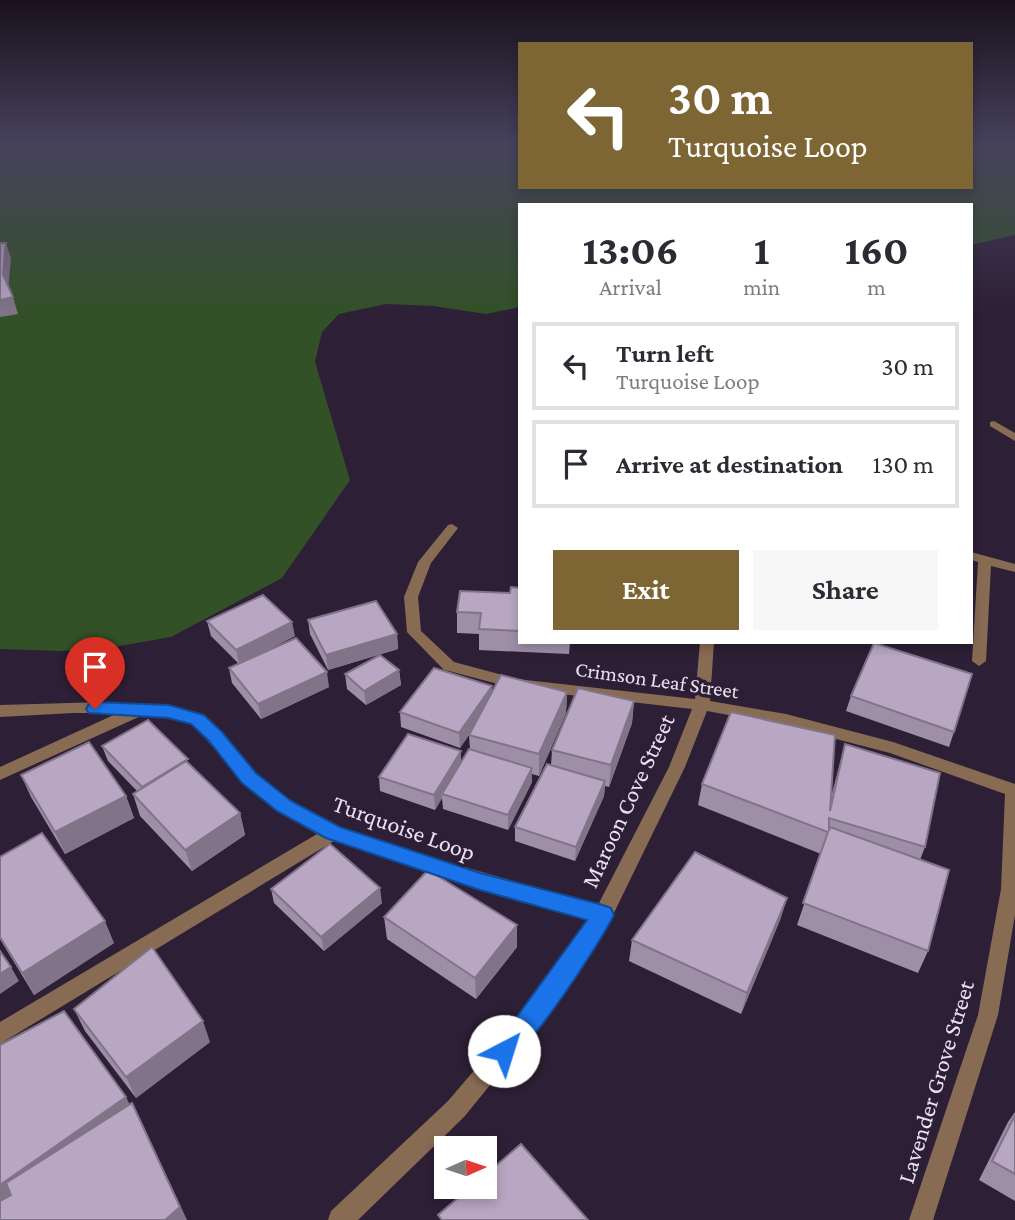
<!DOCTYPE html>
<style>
:root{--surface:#fff;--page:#f7f7f7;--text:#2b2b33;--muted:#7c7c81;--line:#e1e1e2;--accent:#7d6633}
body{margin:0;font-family:"Crimson Pro",serif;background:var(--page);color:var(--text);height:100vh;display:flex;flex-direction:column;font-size:26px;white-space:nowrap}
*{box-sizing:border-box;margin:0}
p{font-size:23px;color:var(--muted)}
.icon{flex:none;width:38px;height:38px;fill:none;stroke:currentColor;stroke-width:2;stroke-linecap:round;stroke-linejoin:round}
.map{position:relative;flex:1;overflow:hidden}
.panel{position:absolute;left:518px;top:203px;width:455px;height:441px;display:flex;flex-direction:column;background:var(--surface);border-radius:0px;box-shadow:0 4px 10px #0003}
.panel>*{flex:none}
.hud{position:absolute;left:518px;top:42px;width:455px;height:147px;border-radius:0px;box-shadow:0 4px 10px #0003;background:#7d6633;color:#fff;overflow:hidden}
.needle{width:46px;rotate:87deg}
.fabs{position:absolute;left:434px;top:1136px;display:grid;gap:14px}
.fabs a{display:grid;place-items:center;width:63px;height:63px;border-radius:0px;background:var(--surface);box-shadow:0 4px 10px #0003;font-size:35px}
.pin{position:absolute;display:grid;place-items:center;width:60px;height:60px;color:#fff;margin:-72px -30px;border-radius:50% 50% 50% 0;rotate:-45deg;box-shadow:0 0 7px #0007}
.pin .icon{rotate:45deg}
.me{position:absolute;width:77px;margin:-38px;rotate:40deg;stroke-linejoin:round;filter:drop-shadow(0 0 5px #0008)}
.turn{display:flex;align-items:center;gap:24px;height:147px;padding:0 35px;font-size:32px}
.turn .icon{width:91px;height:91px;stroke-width:2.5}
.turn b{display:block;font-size:49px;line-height:60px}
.eta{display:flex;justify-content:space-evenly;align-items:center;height:119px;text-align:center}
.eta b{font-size:42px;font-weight:700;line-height:49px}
.cta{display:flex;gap:14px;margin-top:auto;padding:14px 35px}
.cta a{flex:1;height:80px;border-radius:0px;background:var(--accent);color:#fff;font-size:28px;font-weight:700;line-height:80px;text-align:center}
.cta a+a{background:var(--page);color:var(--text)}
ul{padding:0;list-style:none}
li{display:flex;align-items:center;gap:21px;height:88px;margin:0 14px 10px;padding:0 21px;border:4px solid var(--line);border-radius:0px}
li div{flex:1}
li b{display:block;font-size:26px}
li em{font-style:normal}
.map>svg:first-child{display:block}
.green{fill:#325127}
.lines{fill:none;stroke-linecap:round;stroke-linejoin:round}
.minor{fill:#886b53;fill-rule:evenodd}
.wall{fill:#9e8fa7}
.shaded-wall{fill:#817488}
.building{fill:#b8a6c2;stroke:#817488;stroke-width:2}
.route{fill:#1a73e8;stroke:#114b97;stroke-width:2}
.labels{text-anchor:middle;stroke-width:7;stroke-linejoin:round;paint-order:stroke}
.street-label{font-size:21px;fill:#ebe1f0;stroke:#2d1f35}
.near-street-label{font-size:24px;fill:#ebe1f0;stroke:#2d1f35}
</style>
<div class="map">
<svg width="1015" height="1220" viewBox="0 0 1015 1220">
<rect width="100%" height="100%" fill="#2d1f35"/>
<path class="green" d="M0 145H520V187H971V145H1015V235L971 245V205H520V307L486 314 433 306 386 304 339 314 322 332 315 362 350 480 282 578 171 637 108 648 61 651 0 649Z"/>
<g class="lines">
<g class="minor">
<path d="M994 421 1015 433V441L990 426V422Z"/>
<path d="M452 524 458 528 431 563 418 597 421 631 454 662 517 679 695 699 700 642H714L710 701 786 714 893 742 1015 784V915L998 1015 933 1220H909L978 1015 1001 889 1005 794 890 753 786 726 707 711 685 767 610 921 543 1020 464 1117 358 1220H328L331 1211 448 1101 529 1006 589 919 454 879 334 841 0 1044V1022L317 834 282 814 252 791 194 726C178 719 161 716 143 715L0 780V767L118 713H73L0 717V705L104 702 162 705 191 711 213 724 248 767 273 790 328 823 454 864 598 905 669 767 692 709 517 689 449 671 444 670 407 632 404 597 418 562 448 525Z"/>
<path d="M971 552 1015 564V572L991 566 986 661 979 666 972 661 978 562 971 560Z"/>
</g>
</g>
<g class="wall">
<path d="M520 483V502H518V489Z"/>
<path d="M520 588V642H570L569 654 479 650V634L457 633V612L510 593Z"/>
<path d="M308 620 397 634 398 649 328 670 310 634Z"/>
<path d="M207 621 295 636 248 660 329 687 261 719 232 683 229 668 239 664 211 636Z"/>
<path d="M399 670 401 685 366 705 347 689 345 674Z"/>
<path d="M492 686V693L567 692 566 713 539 776 532 774V782L508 830 443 809 442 798 435 810 380 791 379 777 461 751V761L470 749 469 735 471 732 460 748 401 727 400 712Z"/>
<path d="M851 696 954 732 949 747 846 711Z"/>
<path d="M634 701 632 723 609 787 605 786 604 796 575 861 515 841V827L551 765 552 750Z"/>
<path d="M845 744 925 847 920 860 928 951 918 973 797 925 821 854 698 805 702 784 830 801Z"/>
<path d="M102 746 190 765 240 813 245 835 192 871 140 816 133 794 137 791 108 761Z"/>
<path d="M21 775 126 796 134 818 65 854 31 797Z"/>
<path d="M0 857 114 943 34 995 0 939Z"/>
<path d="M271 889 382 903 324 951 274 903Z"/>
<path d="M787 898 780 920 741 1014 629 961 632 940Z"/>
<path d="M384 917 517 925V947L476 999 387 939Z"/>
<path d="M74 1009 210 1042 136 1098 85 1031Z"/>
<path d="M1015 1112V1201L979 1180 1008 1122Z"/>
</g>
<g class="shaded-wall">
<path d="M6 243 11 258 8 290 3 274Z"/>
<path d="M13 297 18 314 0 317V300Z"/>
<path d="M292 622 295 636 239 664 236 650Z"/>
<path d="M397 634 398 649 328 670 326 655Z"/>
<path d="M399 670 401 685 366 705 364 691Z"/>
<path d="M327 672 329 687 261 719 258 704Z"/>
<path d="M492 686V701L460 748 459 733Z"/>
<path d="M567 692 566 713 539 776V754Z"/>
<path d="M634 701 632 723 609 787 611 765Z"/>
<path d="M461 751V766L442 794V798L435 810 434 795Z"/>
<path d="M532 768V782L508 830V815Z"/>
<path d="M605 781 604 796 575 861 576 847Z"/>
<path d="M126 796 134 818 65 854 55 832Z"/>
<path d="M240 813 245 835 192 871 185 850Z"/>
<path d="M380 888 382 903 324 951 321 937Z"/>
<path d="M787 898 780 920 741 1014 747 993Z"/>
<path d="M105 921 114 943 34 995 22 973Z"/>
<path d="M517 925V947L476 999 475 978Z"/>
<path d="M11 967 19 981 0 994V974Z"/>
<path d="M203 1021 210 1042 136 1098 126 1077Z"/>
<path d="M126 1097 136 1117 0 1214V1185Z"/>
<path d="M132 1103 142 1123 187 1220H165Z"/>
</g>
<g class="building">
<path d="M0 243H6L3 274 13 297 0 300Z"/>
<path d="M511 587 520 588V631L479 629 481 613 457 612 460 591 510 593Z"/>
<path d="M263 595 292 622 236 650 207 621Z"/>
<path d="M376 601 397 634 326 655 308 620Z"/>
<path d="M296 638 327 672 258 704 229 668Z"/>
<path d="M874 643 972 674 954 732 851 696Z"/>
<path d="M380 655 399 670 364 691 345 674Z"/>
<path d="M434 668 492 686 459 733 400 712Z"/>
<path d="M501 675 567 692 539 754 469 735Z"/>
<path d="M578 688 634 701 611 765 552 750Z"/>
<path d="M731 712 835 735 830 811 845 744 940 773 925 847 829 818V831L830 827 949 870 928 951 803 903 828 832 702 784Z"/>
<path d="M148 720 188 759 142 787 102 746Z"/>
<path d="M408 734 461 751 434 795 379 777Z"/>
<path d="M89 742 126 796 55 832 21 775Z"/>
<path d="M469 749 532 768 508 815 442 794Z"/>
<path d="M186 761 240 813 185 850 133 794Z"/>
<path d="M547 764 605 781 576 847 515 827Z"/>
<path d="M42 833 105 921 22 973 0 937V857Z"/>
<path d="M330 844 380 888 321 937 271 889Z"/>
<path d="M695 852 787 898 747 993 632 940Z"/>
<path d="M428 870 517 925 475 978 384 917Z"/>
<path d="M152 947 203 1021 126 1077 74 1009Z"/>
<path d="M0 951 11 967 0 974Z"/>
<path d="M64 1011 126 1097 0 1185V1045Z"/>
<path d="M132 1103 180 1207 165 1220H0V1201L11 1195 6 1183Z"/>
<path d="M1015 1115V1174L992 1161Z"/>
<path d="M521 1144 588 1220H442L438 1215 472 1186H485V1175Z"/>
</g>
<linearGradient id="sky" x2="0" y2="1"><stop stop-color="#19111d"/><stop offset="0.46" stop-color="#46425c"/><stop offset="1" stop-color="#46425c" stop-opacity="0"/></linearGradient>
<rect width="1015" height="316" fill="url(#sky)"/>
<path class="route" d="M95 702 169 705 204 715 222 732 256 773 291 801 340 827 480 873 603 905 611 908 614 915C600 943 529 1053 504 1063L495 1060 492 1051 587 920 480 890 326 838 277 811 242 783 209 741 191 724 168 718 89 713 86 709 89 704Z"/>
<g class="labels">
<g class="street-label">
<text transform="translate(657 680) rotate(8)" y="7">Crimson Leaf Street</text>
</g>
<g class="near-street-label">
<text transform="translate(628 801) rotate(-65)" y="8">Maroon Cove Street</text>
<text transform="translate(404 828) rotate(20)" y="8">Turquoise Loop</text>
<text transform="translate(936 1082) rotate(-73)" y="8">Lavender Grove Street</text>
</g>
</g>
</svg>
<div class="fabs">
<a><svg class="needle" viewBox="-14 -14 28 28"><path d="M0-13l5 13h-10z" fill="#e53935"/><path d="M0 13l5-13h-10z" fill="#7c7c81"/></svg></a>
</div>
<div class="pin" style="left:95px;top:709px;background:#d93025"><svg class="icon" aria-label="arrive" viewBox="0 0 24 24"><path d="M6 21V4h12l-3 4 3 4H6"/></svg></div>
<svg class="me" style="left:504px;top:1051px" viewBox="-20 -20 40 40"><circle r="19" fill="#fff"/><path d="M0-13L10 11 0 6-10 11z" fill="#1a73e8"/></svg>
<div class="hud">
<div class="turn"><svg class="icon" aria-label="left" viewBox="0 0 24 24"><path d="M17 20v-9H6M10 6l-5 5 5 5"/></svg><div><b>30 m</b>Turquoise Loop</div></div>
</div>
<section class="panel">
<div class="eta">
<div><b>13:06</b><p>Arrival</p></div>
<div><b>1</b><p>min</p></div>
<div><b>160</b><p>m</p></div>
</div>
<ul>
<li><svg class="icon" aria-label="left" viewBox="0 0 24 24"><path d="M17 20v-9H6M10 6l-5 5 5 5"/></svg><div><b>Turn left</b><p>Turquoise Loop</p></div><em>30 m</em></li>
<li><svg class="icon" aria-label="arrive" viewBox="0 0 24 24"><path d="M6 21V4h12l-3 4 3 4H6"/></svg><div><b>Arrive at destination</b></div><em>130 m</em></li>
</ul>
<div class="cta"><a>Exit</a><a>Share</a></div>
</section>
</div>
